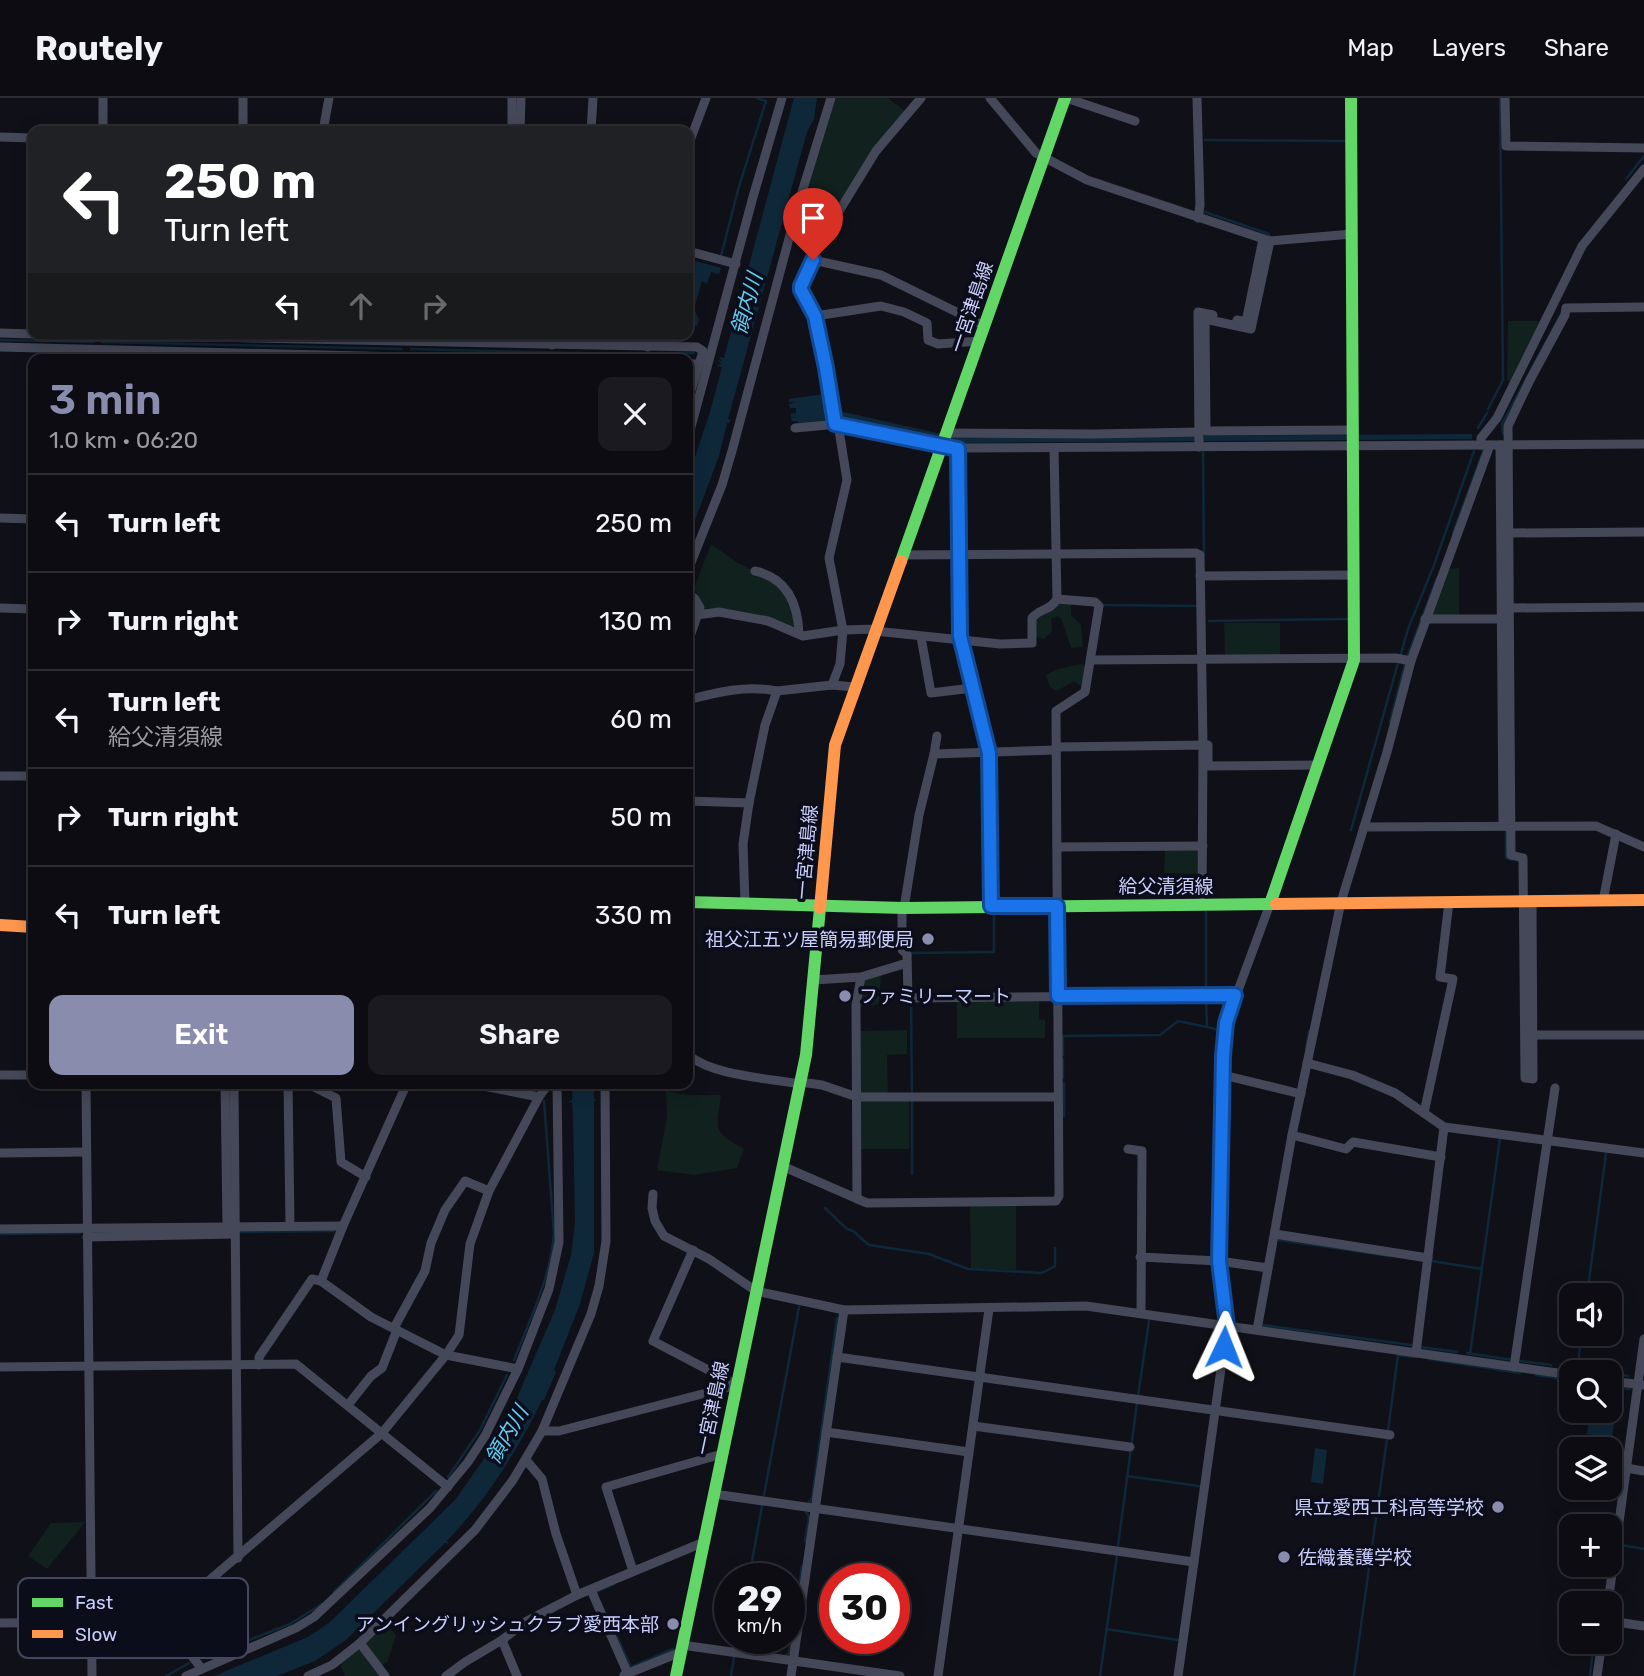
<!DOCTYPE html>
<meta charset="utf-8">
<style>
:root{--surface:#0c0c12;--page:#1a1a20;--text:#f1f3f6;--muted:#9a9b9f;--line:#2c2c32;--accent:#898cac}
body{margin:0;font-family:Rubik,"Noto Sans JP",sans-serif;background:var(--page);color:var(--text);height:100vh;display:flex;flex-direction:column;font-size:26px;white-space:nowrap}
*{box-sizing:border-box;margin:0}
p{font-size:23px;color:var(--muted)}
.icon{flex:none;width:38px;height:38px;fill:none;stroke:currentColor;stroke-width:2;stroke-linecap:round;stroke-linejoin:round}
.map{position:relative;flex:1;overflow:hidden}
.side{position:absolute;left:28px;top:256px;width:665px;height:735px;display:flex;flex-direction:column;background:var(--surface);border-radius:14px;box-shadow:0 4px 18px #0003,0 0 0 2px var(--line)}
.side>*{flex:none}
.top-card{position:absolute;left:28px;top:28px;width:665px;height:214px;border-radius:14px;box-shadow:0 4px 18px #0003,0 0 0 2px var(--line);background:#202124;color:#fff;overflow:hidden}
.tools{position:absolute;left:1559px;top:1185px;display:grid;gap:14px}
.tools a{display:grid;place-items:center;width:63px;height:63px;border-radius:14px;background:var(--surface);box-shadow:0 4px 18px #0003,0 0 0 2px var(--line);font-size:35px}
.speed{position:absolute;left:714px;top:1465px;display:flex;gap:14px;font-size:35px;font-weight:700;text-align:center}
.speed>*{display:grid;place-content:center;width:91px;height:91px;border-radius:50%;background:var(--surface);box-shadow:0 4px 18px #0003,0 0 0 2px var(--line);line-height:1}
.speed small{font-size:18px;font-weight:400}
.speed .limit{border:10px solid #d22;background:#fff;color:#111}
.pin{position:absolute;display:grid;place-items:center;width:60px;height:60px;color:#fff;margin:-72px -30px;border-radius:50% 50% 50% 0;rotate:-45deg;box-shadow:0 0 7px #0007}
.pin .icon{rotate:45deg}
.me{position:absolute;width:77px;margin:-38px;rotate:2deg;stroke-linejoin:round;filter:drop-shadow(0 0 5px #0008)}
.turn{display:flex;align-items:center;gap:24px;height:147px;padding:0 21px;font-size:32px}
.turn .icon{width:91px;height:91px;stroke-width:2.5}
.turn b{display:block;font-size:49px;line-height:60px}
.lanes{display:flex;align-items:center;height:66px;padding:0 21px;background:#0003;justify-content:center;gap:35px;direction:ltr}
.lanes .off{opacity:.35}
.round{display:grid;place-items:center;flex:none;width:74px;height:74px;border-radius:14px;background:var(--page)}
.headline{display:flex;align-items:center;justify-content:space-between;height:119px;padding:0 21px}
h1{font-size:42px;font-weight:600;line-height:52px;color:var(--accent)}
.action{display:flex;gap:14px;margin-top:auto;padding:14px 21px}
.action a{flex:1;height:80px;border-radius:14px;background:var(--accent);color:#fff;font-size:28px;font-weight:600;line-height:80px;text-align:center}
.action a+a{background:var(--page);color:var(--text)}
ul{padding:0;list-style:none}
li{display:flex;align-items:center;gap:21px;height:98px;padding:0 21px;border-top:2px solid var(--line)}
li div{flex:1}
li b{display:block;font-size:26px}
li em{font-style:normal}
header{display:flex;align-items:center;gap:42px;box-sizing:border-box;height:98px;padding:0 35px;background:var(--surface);border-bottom:2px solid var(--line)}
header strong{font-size:33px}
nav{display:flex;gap:38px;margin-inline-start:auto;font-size:24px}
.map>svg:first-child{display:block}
.green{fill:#10211e}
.water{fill:#0e2839}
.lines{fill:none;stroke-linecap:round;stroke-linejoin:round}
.stream{stroke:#0e2839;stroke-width:2.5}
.street{stroke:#454858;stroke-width:9}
.fast{stroke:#63d668;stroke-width:12}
.slow{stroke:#ff974d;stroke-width:12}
.route-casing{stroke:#114b97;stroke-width:18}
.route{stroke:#1a73e8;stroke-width:12}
.poi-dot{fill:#898cac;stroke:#0c0d1b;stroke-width:2.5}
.labels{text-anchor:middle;stroke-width:7;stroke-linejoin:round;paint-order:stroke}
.street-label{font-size:19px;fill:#cacefb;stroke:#0c0d1b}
.poi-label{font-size:19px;fill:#cacefb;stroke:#0c0d1b;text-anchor:end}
.water-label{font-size:21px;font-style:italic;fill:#60cdf3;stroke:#0c0d1b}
.key{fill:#0c0d1b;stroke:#45475e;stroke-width:2}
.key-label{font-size:19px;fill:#cacefb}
</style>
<header>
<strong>Routely</strong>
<nav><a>Map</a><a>Layers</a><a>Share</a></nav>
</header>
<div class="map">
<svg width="1644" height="1578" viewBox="0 0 1644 1578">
<rect width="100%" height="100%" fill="#101018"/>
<g class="green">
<path d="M833 0H888L906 14 829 128 798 116Z"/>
<path d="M1508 223H1540L1510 284 1507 282Z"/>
<path d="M711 446 738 465 765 478 788 498 796 526 790 529C767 519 728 506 704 511L694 490Z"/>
<path d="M1459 470V519H1430L1448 471Z"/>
<path d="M1058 505 1071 506V517L1081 527 1083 549 1071 550 1061 520 1058 518 1051 521 1052 533 1044 541 1035 538 1034 523C1041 517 1053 514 1058 505Z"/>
<path d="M1224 525H1280V558H1225Z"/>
<path d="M1083 566 1085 569 1083 589 1074 583 1057 593 1050 589 1046 577C1058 570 1070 568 1083 566Z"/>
<path d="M1165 750 1200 752V776L1164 775Z"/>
<path d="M881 875 879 906 858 909 864 880Z"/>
<path d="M957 902H1039V921L1045 922V940H957Z"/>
<path d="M907 932V956L887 957 888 997 859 996V933Z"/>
<path d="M666 993 687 997H721C716 1032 712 1033 744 1051L737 1070 694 1077 657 1072 667 1018Z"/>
<path d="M860 1001H909V1051H858Z"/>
<path d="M1016 1107V1172L971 1170 970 1108Z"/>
<path d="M85 1424 47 1471 28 1458 51 1425Z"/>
<path d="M384 1524 396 1537 388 1563 381 1568 363 1545Z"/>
<path d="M360 1551 381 1578H345L341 1570 343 1560Z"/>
</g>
<g class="water">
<path d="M794 0H817L814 21 807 34 728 321 731 322 729 325H727L719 358 688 441V380L710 314 722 269 716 267 722 266 717 262 723 263 718 259 724 260Z"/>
<path d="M688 161 721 170 719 176 711 174 707 186 702 183 694 211 699 222 697 228 688 224Z"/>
<path d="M824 296 827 297 828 310 839 313 955 339 1472 336V341L956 345 841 321 798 325 797 323H792L791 320 797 319H791V316L796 315V310H790L789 306 795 304H789V301Z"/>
<path d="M573 985 594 986V1001H596L594 1004V1155L580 1206 554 1272 556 1274 544 1302H542C516 1356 488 1399 447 1443L449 1446 445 1445 346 1542 315 1563 277 1578H214L308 1539 330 1524 455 1402 496 1344 506 1325 555 1212 571 1157 575 1124 573 1018 572 1004H568L572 1002Z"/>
<path d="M1610 1304 1617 1305 1612 1340 1587 1336 1590 1313 1610 1312Z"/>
<path d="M1315 1350 1327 1352 1323 1386 1311 1384Z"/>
</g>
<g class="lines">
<g class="stream">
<path d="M1205 42 1346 43"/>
<path d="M1626 81 1644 58"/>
<path d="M1202 113 1269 136 1268 139"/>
<path d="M721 158 738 92 766 3 757 0"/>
<path d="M0 242 94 244"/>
<path d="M102 244 402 251"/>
<path d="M411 251 659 257 669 260 687 261"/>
<path d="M663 256 694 255"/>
<path d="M241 261V260"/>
<path d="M1488 311 1503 282 1500 0"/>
<path d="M1478 330 1487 315"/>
<path d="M1503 336 1502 326 1562 214"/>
<path d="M1203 354 1204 457"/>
<path d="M1453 435 1484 351"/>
<path d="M1104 507 1198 508"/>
<path d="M1209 523 1348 521"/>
<path d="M1401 556 1408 531 1434 467 1474 353"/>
<path d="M1407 559 1437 480"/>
<path d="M1390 624 1405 566"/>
<path d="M1506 731V760L1512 762"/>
<path d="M1351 732 1398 565"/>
<path d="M1206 813V893"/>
<path d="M911 858V855L994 854V814"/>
<path d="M911 903 912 996"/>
<path d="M1208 929 1218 932"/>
<path d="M1306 951 1309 933"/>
<path d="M1063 957V938L1160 937 1178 923 1207 929 1206 901"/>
<path d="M1063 961V980"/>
<path d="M230 985V1027"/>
<path d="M1064 985V1018"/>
<path d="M912 1003V1076"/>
<path d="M825 1110 847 1131 853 1133 869 1147 929 1156 968 1171 1042 1175 1055 1168V1150"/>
<path d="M240 1134 334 1133"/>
<path d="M0 1136 80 1135"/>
<path d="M1279 1142 1390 1158"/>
<path d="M1431 1163 1482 1171"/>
<path d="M1587 1197 1606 1056"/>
<path d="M1263 1227 1411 1247"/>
<path d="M1421 1249 1457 1254"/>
<path d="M1467 1255 1512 1262"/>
<path d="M1470 1256 1500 1040"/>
<path d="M1429 1261 1520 1275"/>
<path d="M514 1262C530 1221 550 1181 554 1136L544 1003"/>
<path d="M1521 1263 1551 1267"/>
<path d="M1565 1269 1600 1274"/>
<path d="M1577 1271 1582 1236"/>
<path d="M1610 1275 1628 1278"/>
<path d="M1536 1277 1572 1282"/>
<path d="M1610 1288 1630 1291"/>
<path d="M1138 1298 1149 1223"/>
<path d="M1388 1333 1398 1257 1413 1259"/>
<path d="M1127 1378 1199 1388"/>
<path d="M448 1379 480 1332 507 1277"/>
<path d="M764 1397 799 1209"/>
<path d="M809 1404 812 1400 837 1220"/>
<path d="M805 1443 809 1419 806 1414"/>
<path d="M1621 1447 1644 1451"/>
<path d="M1118 1448 1137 1305"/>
<path d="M749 1480 762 1408"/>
<path d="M334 1494 436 1393"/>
<path d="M597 1496 596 1494 614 1486"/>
<path d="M606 1515 631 1569 673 1551"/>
<path d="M1106 1531 1178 1542"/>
<path d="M736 1550 738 1540"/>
<path d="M786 1557 789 1555 802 1468"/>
<path d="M203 1560 290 1526 322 1506"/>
<path d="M166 1578 189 1565"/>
<path d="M731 1578 734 1559"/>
<path d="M1100 1578 1117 1458"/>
<path d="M1354 1578 1387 1341"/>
<path d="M1590 1578 1594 1544"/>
</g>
<g class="street">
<path d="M990 0 1036 55 1087 82 1270 143 1352 136"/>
<path d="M1066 0 1135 23"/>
<path d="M1197 0 1200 107 1198 120"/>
<path d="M1505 0 1506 48 1644 50"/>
<path d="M103 33V0"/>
<path d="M243 33V0"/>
<path d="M323 33 329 0"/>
<path d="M512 33V0"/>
<path d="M520 33 521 0"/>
<path d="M591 33 593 0"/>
<path d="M0 39 33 40"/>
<path d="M688 48 706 0"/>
<path d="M792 131 822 141"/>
<path d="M1270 143 1251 231 1205 221 1206 333 1354 332"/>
<path d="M688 153 736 166"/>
<path d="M813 162 881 177 985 228"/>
<path d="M815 218 881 208 904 214 927 225 928 242 938 246 980 243"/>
<path d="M1237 222 1246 224 1263 141"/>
<path d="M0 235 33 236"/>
<path d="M58 236 697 249 703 253 688 302"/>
<path d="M552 247V236"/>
<path d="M0 249 481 261"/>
<path d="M648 249 651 236"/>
<path d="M688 266H699"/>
<path d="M835 326 826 270 815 218 801 192V188L822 141 876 53 921 0"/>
<path d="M838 326 847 382 829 460 843 532 876 531"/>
<path d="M795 330 838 326 958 350 1644 346"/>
<path d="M945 335 1094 336 1199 334"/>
<path d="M688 340 753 99 782 0"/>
<path d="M1481 347V340L1497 320 1582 148 1644 71"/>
<path d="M1500 347 1503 728"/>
<path d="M1199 349 1198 214 1213 217"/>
<path d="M958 350 960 538 989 655 991 808"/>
<path d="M0 420 33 421"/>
<path d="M1509 435 1644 434"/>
<path d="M902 457 1196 455 1200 457 1203 647 1202 806"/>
<path d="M688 472 722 387 732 353 798 107 831 0"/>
<path d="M755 473C787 480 798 506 799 536"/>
<path d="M1200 478 1353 477"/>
<path d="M688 495 695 501 700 510 688 544"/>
<path d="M0 510 33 511"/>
<path d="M1509 510 1644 509"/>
<path d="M697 517 719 514 768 523 803 538 843 532 840 566 832 587"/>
<path d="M1425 521H1508"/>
<path d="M875 533 1000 546 1032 545V520C1040 510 1050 513 1057 501"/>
<path d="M921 539 931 595 972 590"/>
<path d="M1091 562 1396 560 1411 563"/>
<path d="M688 602C717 594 747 587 777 593"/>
<path d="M1056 649 1208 647V668L1317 667"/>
<path d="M934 656 937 638"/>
<path d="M0 678H33"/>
<path d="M688 703 749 705"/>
<path d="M1364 729 1596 728 1644 749"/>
<path d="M1057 749 1203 748"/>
<path d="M1603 803 1616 736"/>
<path d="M1532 804 1533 981 1525 980 1523 760 1511 757 1508 328 1530 282 1565 217 1566 210 1644 209"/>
<path d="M745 805 743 746 749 705 765 627 777 593 832 587 855 589"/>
<path d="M902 810V852L907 856 908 900 1235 897"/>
<path d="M904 810 919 717 934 656 1056 652"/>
<path d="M813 882 861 879 907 865"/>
<path d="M1533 937H1644"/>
<path d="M688 957C714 978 767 980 800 986"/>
<path d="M1307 965 1352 977 1395 995 1444 1029 1644 1055"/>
<path d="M0 977H33"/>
<path d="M1223 977 1301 996"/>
<path d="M800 984 822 987 857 999H1058"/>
<path d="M86 985 92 1578"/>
<path d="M225 985 227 1129"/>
<path d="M234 985 238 1460"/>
<path d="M288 985 290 1128"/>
<path d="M306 985 336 1000 341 1064 366 1079"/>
<path d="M468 985 539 999"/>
<path d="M1424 1015 1453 881 1440 879 1449 804"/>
<path d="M1292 1037 1346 1051 1353 1044 1441 1059"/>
<path d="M1128 1051 1142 1053 1141 1215"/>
<path d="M0 1055 86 1054"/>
<path d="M782 1068 867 1105 1056 1103 1059 1098 1056 613 1085 594 1099 508 1095 504 1057 501 1054 350"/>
<path d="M653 1096 652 1110 655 1123 664 1138 709 1161 756 1193 844 1212 1086 1208 1572 1277"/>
<path d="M857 1101 856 907 861 879"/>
<path d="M0 1131 343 1128"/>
<path d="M1275 1136 1428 1160"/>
<path d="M87 1139 234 1136"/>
<path d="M693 1152 653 1243 737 1287"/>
<path d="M1140 1159 1219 1163 1268 1170"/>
<path d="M321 1183 371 1219 446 1257 518 1271"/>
<path d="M394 1230 425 1173 431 1145 445 1112 465 1083 489 1093"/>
<path d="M1257 1232 1292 1037 1341 804 1387 654 1411 563 1490 347"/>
<path d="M1416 1255 1444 1029"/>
<path d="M837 1259 1390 1337"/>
<path d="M259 1267V1259L312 1181 321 1183 343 1128 407 985"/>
<path d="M0 1269 296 1266 448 1389"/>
<path d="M1514 1269 1555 990"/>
<path d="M1610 1283 1644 1287"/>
<path d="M348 1307 371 1278 382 1270 397 1232"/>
<path d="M973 1328 1130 1349"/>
<path d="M542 1333H559L737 1287"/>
<path d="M826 1334 969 1354"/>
<path d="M526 1362 542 1381 556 1436 577 1497"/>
<path d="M1626 1370 1644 1373"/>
<path d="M714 1396 1194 1464"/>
<path d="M633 1473 606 1389 722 1356"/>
<path d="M591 1492 628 1576"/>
<path d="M1608 1505 1644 1241"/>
<path d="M164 1521 201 1570"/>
<path d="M91 1523 164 1521 382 1335 446 1257 459 1237 470 1146 489 1093 539 999 549 985"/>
<path d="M1610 1523 1644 1528"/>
<path d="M0 1525 91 1524"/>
<path d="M502 1542 517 1578"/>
<path d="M360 1545 385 1578"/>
<path d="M682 1547 900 1578"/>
<path d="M624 1577 681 1554"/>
<path d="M186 1578 296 1530 314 1519 430 1410 468 1364 485 1338 518 1271 549 1191 559 1144 557 985"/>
<path d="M308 1578 332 1567 360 1545 475 1432 513 1382 542 1333 591 1216 599 1188 606 1143 605 985"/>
<path d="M446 1578 465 1564 502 1542 527 1523 577 1497 704 1444"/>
<path d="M791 1578 844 1212"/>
<path d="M938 1578 989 1211"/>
<path d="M1178 1578 1227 1228 1219 1163 1223 958 1226 925 1270 806"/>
<path d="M1597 1578 1602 1544"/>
</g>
<g class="fast">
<path d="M901 463 1065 0"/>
<path d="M688 804 904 810 1276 806"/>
<path d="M1270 806 1354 562 1351 0"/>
<path d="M676 1578 806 957 820 810"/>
</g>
<g class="slow">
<path d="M1276 806 1644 802"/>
<path d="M820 810 835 647 901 463"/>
<path d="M0 827 33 829"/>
</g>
</g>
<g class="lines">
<defs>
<path id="route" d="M813 162 801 188V192L815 218 826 270 835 326 958 351 960 538 989 655 991 808H1057L1058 898 1235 897 1226 925 1223 958 1219 1163 1227 1228 1224 1249"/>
</defs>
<use href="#route" class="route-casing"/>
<use href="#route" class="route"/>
</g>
<g class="poi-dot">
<circle cx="928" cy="841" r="7"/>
<circle cx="845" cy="898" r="7"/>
<circle cx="1498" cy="1409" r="7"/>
<circle cx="1284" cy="1459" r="7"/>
<circle cx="673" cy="1526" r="7"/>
</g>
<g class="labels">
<g class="street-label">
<text transform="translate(971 209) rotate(-71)" y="7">一宮津島線</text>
<text transform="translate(806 754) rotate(-85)" y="7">一宮津島線</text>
<text x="1166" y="795">給父清須線</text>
<text transform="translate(712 1310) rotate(-78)" y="7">一宮津島線</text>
</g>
<g class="poi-label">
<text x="914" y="848">祖父江五ツ屋簡易郵便局</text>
<text x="859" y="905" text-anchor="start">ファミリーマート</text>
<text x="1484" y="1416">県立愛西工科高等学校</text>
<text x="1298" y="1466" text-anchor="start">佐織養護学校</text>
<text x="659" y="1533">アンイングリッシュクラブ愛西本部</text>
</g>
<g class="water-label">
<text transform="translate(747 206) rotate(-74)" y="7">領内川</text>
<text transform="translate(507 1337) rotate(-60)" y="7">領内川</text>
</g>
</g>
<rect x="18" y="1480" width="230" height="80" rx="10" class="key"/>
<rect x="32" y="1500" width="31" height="9" fill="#63d668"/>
<rect x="32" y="1532" width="31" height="8" fill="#ff974d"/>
<g class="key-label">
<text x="75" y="1511">Fast</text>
<text x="75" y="1543">Slow</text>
</g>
</svg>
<div class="tools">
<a><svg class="icon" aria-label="sound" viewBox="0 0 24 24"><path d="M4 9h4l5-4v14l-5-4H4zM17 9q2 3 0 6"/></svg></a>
<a><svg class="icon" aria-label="search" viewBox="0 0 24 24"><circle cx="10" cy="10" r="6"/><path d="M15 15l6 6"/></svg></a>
<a><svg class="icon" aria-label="layers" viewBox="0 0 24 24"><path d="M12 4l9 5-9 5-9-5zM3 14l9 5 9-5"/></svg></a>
<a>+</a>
<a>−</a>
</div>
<div class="speed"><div>29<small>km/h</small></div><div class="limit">30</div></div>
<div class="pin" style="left:813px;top:162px;background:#d93025"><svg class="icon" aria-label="arrive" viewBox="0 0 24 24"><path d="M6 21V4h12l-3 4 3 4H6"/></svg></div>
<svg class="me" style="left:1224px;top:1249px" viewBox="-20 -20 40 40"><path d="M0-17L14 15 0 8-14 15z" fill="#1a73e8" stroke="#fff" stroke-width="4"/></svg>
<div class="top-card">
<div class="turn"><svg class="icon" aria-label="left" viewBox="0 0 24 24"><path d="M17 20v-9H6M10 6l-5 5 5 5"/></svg><div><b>250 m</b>Turn left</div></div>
<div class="lanes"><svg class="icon" aria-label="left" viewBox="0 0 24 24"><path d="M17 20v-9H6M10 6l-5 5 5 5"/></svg><svg class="icon off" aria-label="ahead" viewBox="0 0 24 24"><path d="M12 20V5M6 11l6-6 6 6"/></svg><svg class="icon off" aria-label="right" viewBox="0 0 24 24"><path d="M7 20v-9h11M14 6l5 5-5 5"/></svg></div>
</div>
<section class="side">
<div class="headline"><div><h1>3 min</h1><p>1.0 km · 06:20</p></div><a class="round"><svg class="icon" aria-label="close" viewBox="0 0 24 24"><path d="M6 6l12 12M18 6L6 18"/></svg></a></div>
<ul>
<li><svg class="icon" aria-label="left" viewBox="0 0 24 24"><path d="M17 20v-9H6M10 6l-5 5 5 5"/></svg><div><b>Turn left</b></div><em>250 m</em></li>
<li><svg class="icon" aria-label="right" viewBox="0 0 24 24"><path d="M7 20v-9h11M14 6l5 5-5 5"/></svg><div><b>Turn right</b></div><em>130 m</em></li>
<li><svg class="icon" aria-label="left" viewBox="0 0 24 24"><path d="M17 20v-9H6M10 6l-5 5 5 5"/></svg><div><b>Turn left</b><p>給父清須線</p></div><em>60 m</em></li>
<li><svg class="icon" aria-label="right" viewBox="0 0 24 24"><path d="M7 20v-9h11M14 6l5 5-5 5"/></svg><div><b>Turn right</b></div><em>50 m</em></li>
<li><svg class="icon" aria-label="left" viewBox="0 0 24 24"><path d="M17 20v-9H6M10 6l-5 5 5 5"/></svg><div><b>Turn left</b></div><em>330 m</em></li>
</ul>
<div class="action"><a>Exit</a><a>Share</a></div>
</section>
</div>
